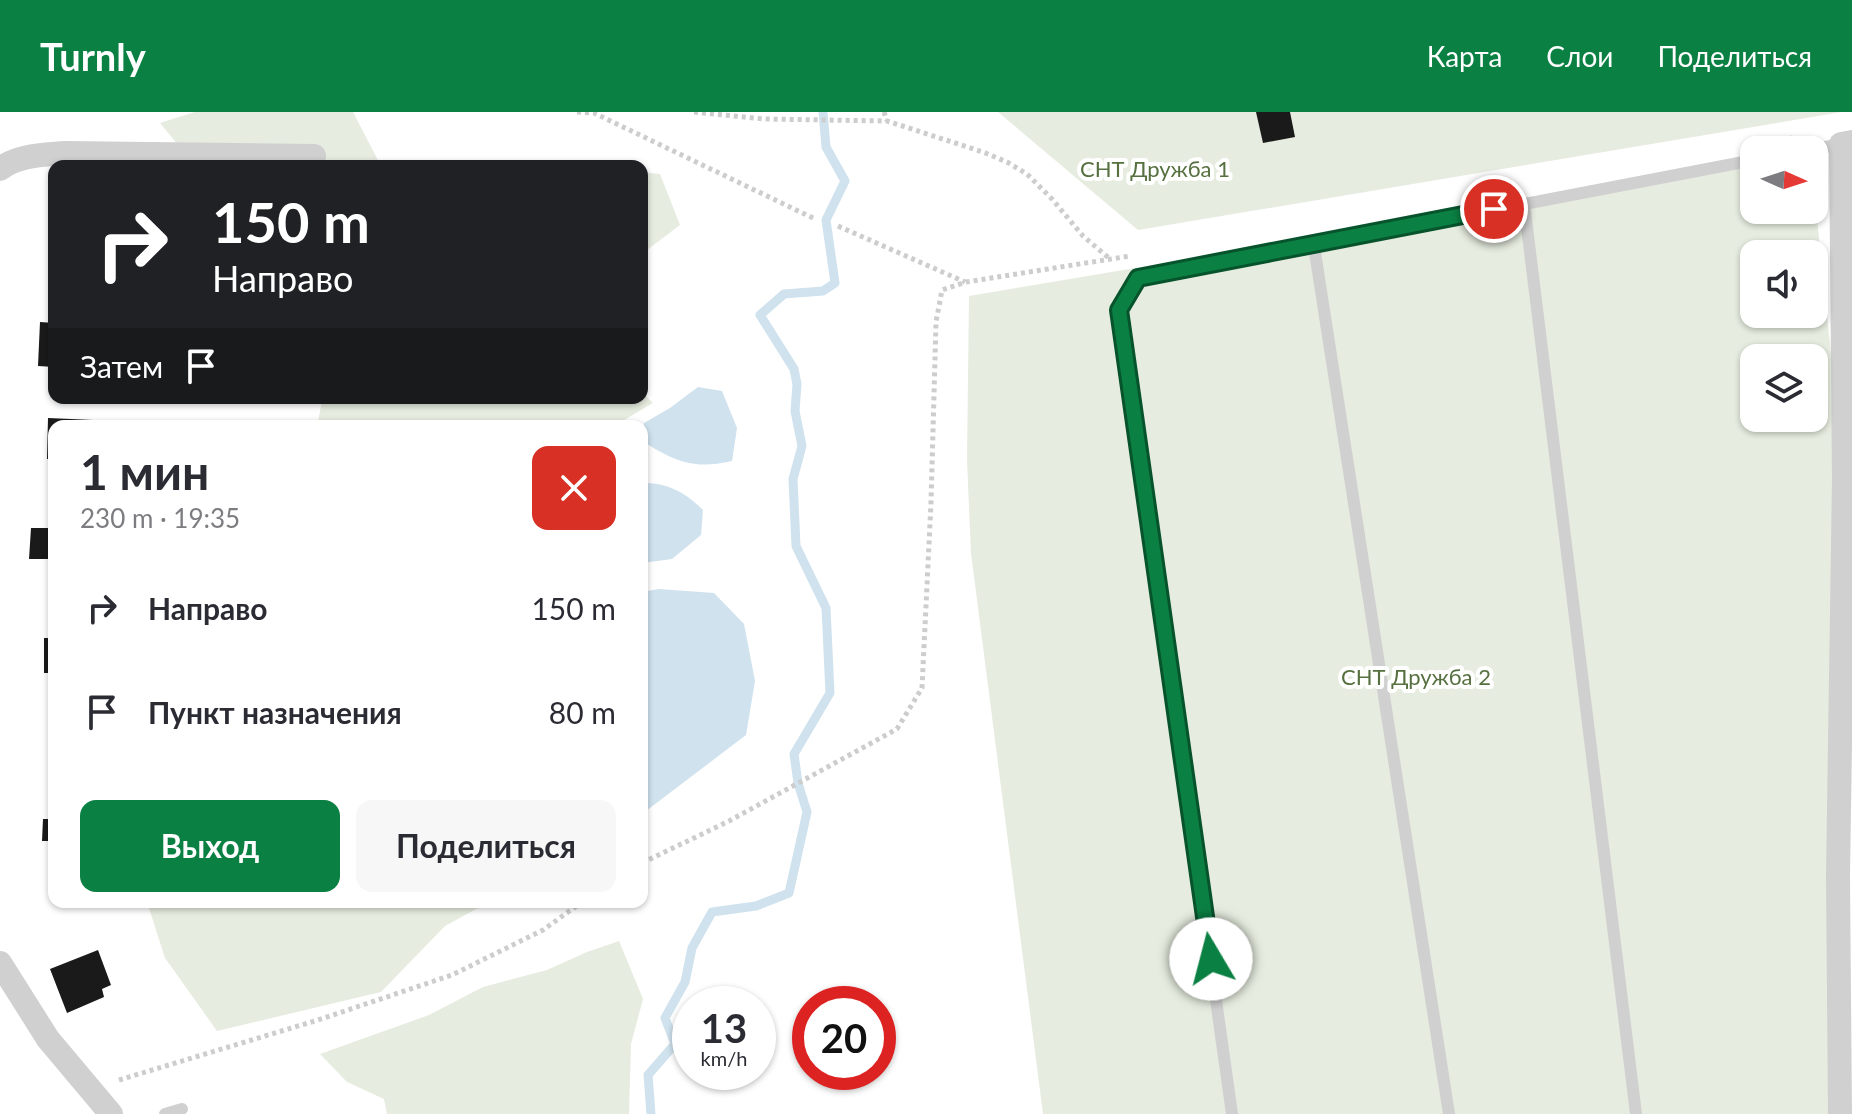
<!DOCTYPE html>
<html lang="ru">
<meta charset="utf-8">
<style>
:root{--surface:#fff;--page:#f7f7f7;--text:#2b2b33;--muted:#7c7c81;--accent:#0b8043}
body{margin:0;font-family:Lato,sans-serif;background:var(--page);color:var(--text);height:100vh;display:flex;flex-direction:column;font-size:30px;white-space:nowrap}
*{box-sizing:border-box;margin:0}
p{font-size:26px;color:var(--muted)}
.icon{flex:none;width:44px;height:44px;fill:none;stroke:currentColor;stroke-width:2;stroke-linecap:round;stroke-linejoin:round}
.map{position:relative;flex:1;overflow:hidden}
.drawer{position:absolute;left:48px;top:308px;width:600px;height:488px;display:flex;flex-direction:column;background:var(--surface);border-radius:16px;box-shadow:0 2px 6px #0004}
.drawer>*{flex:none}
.hud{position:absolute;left:48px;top:48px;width:600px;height:244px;border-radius:16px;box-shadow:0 2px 6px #0004;background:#202124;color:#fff;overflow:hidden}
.needle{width:52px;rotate:93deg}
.buttons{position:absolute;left:1740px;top:24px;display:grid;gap:16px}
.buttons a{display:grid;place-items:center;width:88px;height:88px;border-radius:16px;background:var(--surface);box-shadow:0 2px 6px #0004;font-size:40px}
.speed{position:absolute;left:672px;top:874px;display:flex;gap:16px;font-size:40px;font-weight:700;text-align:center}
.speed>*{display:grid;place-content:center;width:104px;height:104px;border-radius:50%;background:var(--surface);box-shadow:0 2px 6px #0004;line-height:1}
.speed small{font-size:20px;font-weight:400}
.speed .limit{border:12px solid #d22;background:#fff;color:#111}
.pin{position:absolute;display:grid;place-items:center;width:68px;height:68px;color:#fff;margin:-34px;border:4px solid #fff;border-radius:50%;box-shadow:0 2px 8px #0007}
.me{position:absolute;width:88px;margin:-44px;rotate:352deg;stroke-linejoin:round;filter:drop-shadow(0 0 6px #0008)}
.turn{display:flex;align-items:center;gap:28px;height:168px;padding:0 32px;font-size:36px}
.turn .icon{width:104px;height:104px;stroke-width:2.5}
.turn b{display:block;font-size:56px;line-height:68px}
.then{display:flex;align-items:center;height:76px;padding:0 32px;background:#0003;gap:16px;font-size:30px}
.round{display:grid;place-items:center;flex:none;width:84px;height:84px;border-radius:16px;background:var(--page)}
.overview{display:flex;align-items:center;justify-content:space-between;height:136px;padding:0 32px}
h1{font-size:48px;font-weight:700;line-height:60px}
.primary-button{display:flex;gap:16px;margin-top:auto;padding:16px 32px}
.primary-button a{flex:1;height:92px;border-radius:16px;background:var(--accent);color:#fff;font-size:32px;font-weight:700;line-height:92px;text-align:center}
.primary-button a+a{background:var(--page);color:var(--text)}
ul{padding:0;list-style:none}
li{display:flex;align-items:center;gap:24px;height:104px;padding:0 32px}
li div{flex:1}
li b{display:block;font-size:30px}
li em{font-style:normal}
header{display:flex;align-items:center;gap:48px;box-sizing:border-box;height:112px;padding:0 40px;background:var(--accent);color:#fff}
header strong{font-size:38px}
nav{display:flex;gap:44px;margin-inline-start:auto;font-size:28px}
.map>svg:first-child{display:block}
.green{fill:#e6ecdf;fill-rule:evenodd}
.water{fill:#cfe2ee}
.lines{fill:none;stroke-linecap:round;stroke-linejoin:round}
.stream{stroke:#cfe2ee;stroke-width:9}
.building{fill:#1a1a1a}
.path{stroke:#cdcdcd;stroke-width:5;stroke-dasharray:4 4;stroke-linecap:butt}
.service{stroke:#d0d0d0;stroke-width:12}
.minor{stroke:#d0d0d0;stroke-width:24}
.route-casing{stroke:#07532c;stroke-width:20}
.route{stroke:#0b8043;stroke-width:14}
.labels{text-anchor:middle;stroke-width:8;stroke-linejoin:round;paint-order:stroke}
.park-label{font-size:22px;fill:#56703f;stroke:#fff}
</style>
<header>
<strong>Turnly</strong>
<nav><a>Карта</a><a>Слои</a><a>Поделиться</a></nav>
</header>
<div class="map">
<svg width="1852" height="1002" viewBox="0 0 1852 1002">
<rect width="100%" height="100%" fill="#fff"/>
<g class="green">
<path d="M195 0H353L381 54H298L183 39 160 11Z"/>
<path d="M998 0H1842L1138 118Z"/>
<path d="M1754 52V98H1814V78L1844 367 1840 1002H1043L971 441 967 348 969 184ZM1754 142H1814V202H1754ZM1754 246H1814V306H1754Z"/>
<path d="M642 60 660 62 680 113 647 138 642 145Z"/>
<path d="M642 280 653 291 614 314H317L322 289 369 286H642Z"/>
<path d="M147 790H489L445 814 381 880 217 919 165 846Z"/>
<path d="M619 829 643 887 631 932 629 1002H387L384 987 347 970 320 942 429 903 483 875 547 858 587 840Z"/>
</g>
<g class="water">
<path d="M698 275 722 279 737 316 732 349C692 358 675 349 642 329L644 311 670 296Z"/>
<path d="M642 371C667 370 686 381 703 398L701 423 672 447 642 451Z"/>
<path d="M659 477 714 481 744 512 755 569 746 623 642 702V480Z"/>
</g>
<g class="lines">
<path class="stream" d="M651 1002 648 963 675 932 665 906 685 870 692 836 712 800 756 794 789 781 807 700 798 671 794 642 830 581 826 496 796 434 793 367 802 334 795 299 797 272 794 257 760 203 784 182 823 179 835 171 826 108 845 69 826 35 823 0"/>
</g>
<g class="building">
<path d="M1256 0H1290L1295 25 1263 31Z"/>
<path d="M49 89H54V133H48Z"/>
<path d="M40 210 54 211V255L38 254Z"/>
<path d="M48 306 93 308V314H54V347H47Z"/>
<path d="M49 396H54V447H29L31 416H48Z"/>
<rect x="44" y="526" width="10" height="35"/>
<path d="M43 707H54V729H42Z"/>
<path d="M98 838 111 873 102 877 104 885 67 901 50 857Z"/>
</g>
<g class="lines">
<g class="path">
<path d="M577 0 594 1 815 107"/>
<path d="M694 0 764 7 887 9 983 40 1007 50 1027 62 1052 87 1083 124 1110 147"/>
<path d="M884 0 887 9"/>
<path d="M1766 30 1792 26"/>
<path d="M838 114 965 170"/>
<path d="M642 751 729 709 897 617 922 576 931 391 936 210 942 178 966 170 1130 144"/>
<path d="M119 968 318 908 452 863 543 818 582 790"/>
</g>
<g class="service">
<path d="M1810 38 1841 32"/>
<path d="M1524 91 1636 1002"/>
<path d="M1314 134 1449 1002"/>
<path d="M165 1002 182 997"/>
<path d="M1232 1002 1119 198 1138 166 1754 48"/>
</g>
<g class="minor">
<path d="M0 57C17 43 44 43 65 41L314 44"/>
<path d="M0 851 48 927 111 1002"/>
<path d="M1840 1002 1838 764 1844 367 1841 32 1852 30"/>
</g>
</g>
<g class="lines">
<defs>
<path id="route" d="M1211 847 1119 198 1138 166 1494 97"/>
</defs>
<use href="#route" class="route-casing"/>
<use href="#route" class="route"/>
</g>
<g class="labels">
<g class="park-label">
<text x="1155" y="65">СНТ Дружба 1</text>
<text x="1416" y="573">СНТ Дружба 2</text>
</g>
</g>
</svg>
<div class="buttons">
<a><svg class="needle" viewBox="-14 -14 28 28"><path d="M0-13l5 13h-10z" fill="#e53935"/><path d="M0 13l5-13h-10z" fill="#7c7c81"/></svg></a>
<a><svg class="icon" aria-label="sound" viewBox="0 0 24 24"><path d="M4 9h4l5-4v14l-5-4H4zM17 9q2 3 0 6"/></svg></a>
<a><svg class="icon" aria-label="layers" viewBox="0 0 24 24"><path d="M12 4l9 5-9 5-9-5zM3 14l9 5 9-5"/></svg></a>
</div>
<div class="speed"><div>13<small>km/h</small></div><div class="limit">20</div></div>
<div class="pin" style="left:1494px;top:97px;background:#d93025"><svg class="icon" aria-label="arrive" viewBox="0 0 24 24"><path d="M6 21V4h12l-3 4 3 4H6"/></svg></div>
<svg class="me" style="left:1211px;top:847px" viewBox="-20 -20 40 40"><circle r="19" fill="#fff"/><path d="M0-13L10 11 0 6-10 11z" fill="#0b8043"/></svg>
<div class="hud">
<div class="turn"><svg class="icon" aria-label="right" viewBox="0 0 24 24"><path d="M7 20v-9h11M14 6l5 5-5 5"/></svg><div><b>150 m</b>Направо</div></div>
<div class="then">Затем<svg class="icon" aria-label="arrive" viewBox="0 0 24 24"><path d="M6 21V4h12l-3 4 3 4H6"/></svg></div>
</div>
<section class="drawer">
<div class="overview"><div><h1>1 мин</h1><p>230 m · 19:35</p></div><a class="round" style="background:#d93025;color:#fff"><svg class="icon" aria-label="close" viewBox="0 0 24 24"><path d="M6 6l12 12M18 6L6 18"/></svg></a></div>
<ul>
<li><svg class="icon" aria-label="right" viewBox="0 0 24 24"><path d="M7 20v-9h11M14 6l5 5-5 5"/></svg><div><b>Направо</b></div><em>150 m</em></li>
<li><svg class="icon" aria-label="arrive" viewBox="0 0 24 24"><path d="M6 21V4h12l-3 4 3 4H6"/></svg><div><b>Пункт назначения</b></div><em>80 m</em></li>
</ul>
<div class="primary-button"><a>Выход</a><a>Поделиться</a></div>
</section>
</div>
